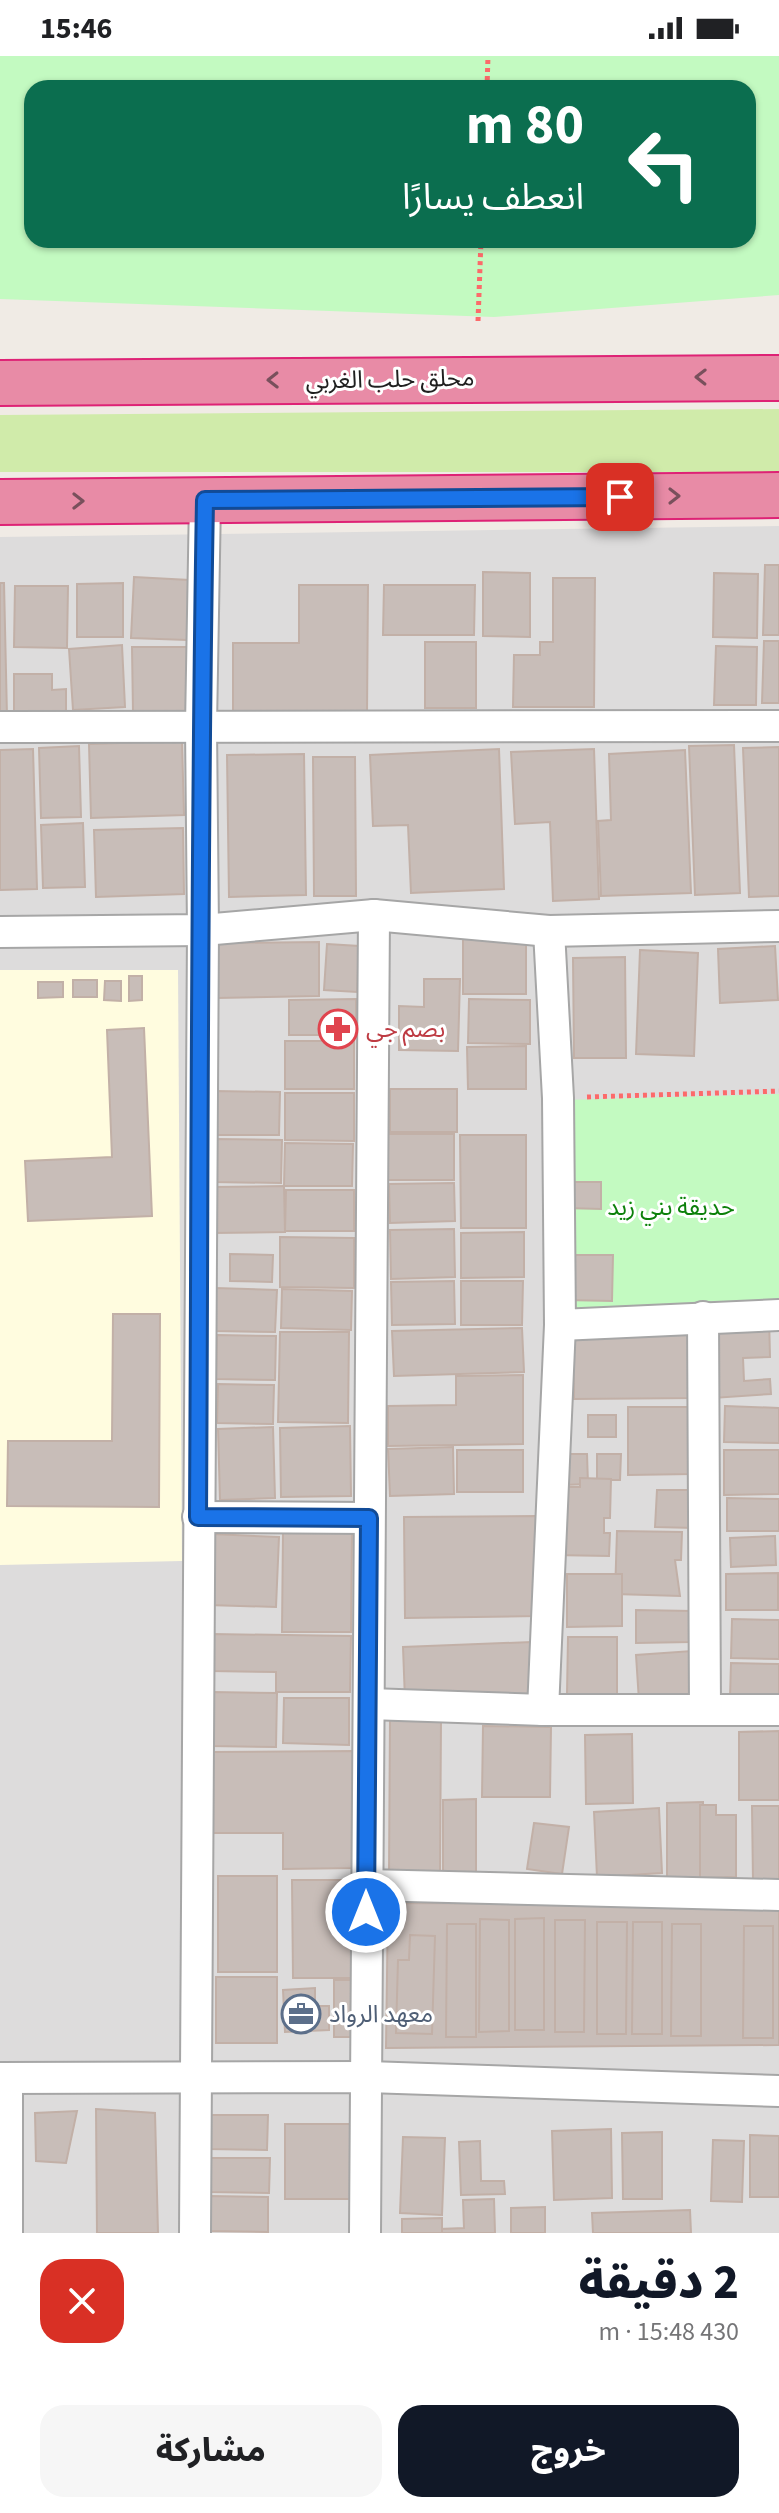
<!DOCTYPE html>
<html lang="ar">
<meta charset="utf-8">
<style>
:root{--surface:#fff;--page:#f6f6f6;--text:#202124;--muted:#757577;--accent:#111827}
body{margin:0;font-family:"Source Sans 3","Noto Sans Arabic",sans-serif;background:var(--page);color:var(--text);direction:rtl;height:100vh;display:flex;flex-direction:column;font-size:30px;white-space:nowrap}
*{box-sizing:border-box;margin:0}
p{font-size:26px;color:var(--muted)}
.icon{flex:none;width:44px;height:44px;fill:none;stroke:currentColor;stroke-width:2;stroke-linecap:round;stroke-linejoin:round}
.map{position:relative;height:2177px;overflow:hidden;direction:ltr}
.sheet{display:flex;flex-direction:column;background:var(--surface);flex:1}
.sheet>*{flex:none}
.banner{position:absolute;left:24px;top:24px;width:732px;height:168px;border-radius:24px;box-shadow:0 2px 6px #0004;direction:rtl;background:#0b6e4f;color:#fff;overflow:hidden}
.pin{position:absolute;display:grid;place-items:center;width:68px;height:68px;color:#fff;margin:-34px;border-radius:16px;box-shadow:0 4px 12px #0006}
.me{position:absolute;width:88px;margin:-44px;rotate:0deg;stroke-linejoin:round;filter:drop-shadow(0 0 6px #0008)}
.turn{display:flex;align-items:center;gap:28px;height:168px;padding:0 40px;font-size:36px}
.turn .icon{width:104px;height:104px;stroke-width:2.5}
.turn b{display:block;font-size:56px;line-height:68px}
.round{display:grid;place-items:center;flex:none;width:84px;height:84px;border-radius:24px;background:var(--page)}
.head{display:flex;align-items:center;justify-content:space-between;height:136px;padding:0 40px}
h1{font-size:48px;font-weight:800;line-height:60px;color:var(--accent)}
.button{display:flex;gap:16px;margin-top:auto;padding:16px 40px}
.button a{flex:1;height:92px;border-radius:24px;background:var(--accent);color:#fff;font-size:32px;font-weight:800;line-height:92px;text-align:center}
.button a+a{background:var(--page);color:var(--text)}
.status{display:flex;justify-content:space-between;align-items:center;height:56px;padding:0 40px;background:var(--surface);direction:ltr}
.status svg{height:22px;fill:currentColor}
.map>svg:first-child{display:block}
.residential{fill:#dddcdc}
.education{fill:#fffcdf}
.grass{fill:#d0ebaa}
.park{fill:#c3fac1;fill-rule:evenodd}
.building{fill:#c8bdb8;stroke:#c2b0a7;stroke-width:2}
.lines{fill:none;stroke-linecap:round;stroke-linejoin:round}
.minor-casing{stroke:#a6a6a6;stroke-width:34}
.highway-casing{stroke:#de2275;stroke-width:48}
.path{stroke:#fc6a6a;stroke-width:5;stroke-dasharray:4 4;stroke-linecap:butt}
.minor{stroke:#fff;stroke-width:30}
.highway{stroke:#e88ba6;stroke-width:44}
.oneway{stroke:#79505c}
.route-casing{stroke:#114b97;stroke-width:20}
.route{stroke:#1a73e8;stroke-width:14}
.labels{text-anchor:middle;stroke-width:6;stroke-linejoin:round;paint-order:stroke}
.street-label{font-size:24px;fill:#1f1f1f;stroke:#fff}
.health-label{font-size:24px;fill:#be3a42;stroke:#fff;text-anchor:start}
.park-label{font-size:24px;fill:#0c800a;stroke:#fff}
.service-label{font-size:24px;fill:#4e5e75;stroke:#fff;text-anchor:start}
</style>
<div class="status"><b>15:46</b><svg viewBox="0 0 49 12"><path d="M0 12V9h3v3zM5 12V6h3v6zM10 12V3h3v9zM15 12V0h3v12zM26 1h20v11H26zM47 4h2v5h-2z"/></svg></div>
<div class="map">
<svg width="779" height="2177" viewBox="0 0 779 2177">
<rect width="100%" height="100%" fill="#f0ebe5"/>
<path class="residential" d="M779 470V2177H0V481Z"/>
<path class="education" d="M0 914H178L182 1505 0 1509Z"/>
<path class="grass" d="M779 353V416H0V359Z"/>
<g class="park">
<path d="M0 0H779V239L494 261 0 243ZM748 32V184H32V32Z"/>
<path d="M779 1038V1258L564 1266 562 1044Z"/>
</g>
<g class="building">
<path d="M765 509H779V579H763Z"/>
<path d="M483 516 530 517V581L483 580Z"/>
<path d="M714 517 758 518 757 582 713 581Z"/>
<path d="M134 521 189 524 187 584 131 582Z"/>
<path d="M553 522H595L594 651H513L514 599H540V586H553Z"/>
<path d="M0 527H4L7 660H0Z"/>
<path d="M123 527V581H77V528Z"/>
<path d="M299 529H368L367 659H233V587H299Z"/>
<path d="M384 529H475L474 579H383Z"/>
<path d="M15 530H68L67 592 14 591Z"/>
<path d="M764 585H779V647H762Z"/>
<rect x="425" y="586" width="51" height="66"/>
<path d="M122 589 125 651 73 654 69 593Z"/>
<path d="M716 590 757 591 756 649H714Z"/>
<path d="M132 591H191V655L133 656Z"/>
<path d="M14 618H52V634L66 633V663L14 664Z"/>
<path d="M182 685 184 759 91 762 89 688Z"/>
<path d="M734 689 740 837 695 839 689 690Z"/>
<path d="M79 690 81 761 41 762 39 692Z"/>
<path d="M779 691V840L749 841 743 692Z"/>
<path d="M33 693 37 833 0 834V694Z"/>
<path d="M499 693 504 833 411 837 408 769 373 770 370 699Z"/>
<path d="M594 693 599 843 553 845 550 766 515 768 511 696Z"/>
<path d="M685 694 691 837 601 840 598 765 611 764 609 698Z"/>
<path d="M304 698 306 839 229 841 227 699Z"/>
<path d="M313 701H355L356 840H314Z"/>
<path d="M83 767 85 831 43 832 41 769Z"/>
<path d="M183 772 184 838 96 841 94 774Z"/>
<rect x="463" y="883" width="63" height="55"/>
<path d="M319 886V940L217 942V887Z"/>
<path d="M327 888 359 890 357 936 324 934Z"/>
<path d="M775 890 778 944 720 947 718 893Z"/>
<path d="M640 894 698 897 694 1000 636 998Z"/>
<path d="M625 901 626 1002H574L573 902Z"/>
<path d="M129 920H142V944L129 945Z"/>
<path d="M424 923H460L458 995 399 994V950L424 951Z"/>
<rect x="73" y="924" width="24" height="17"/>
<path d="M105 925H121V945L104 944Z"/>
<path d="M38 926H63V941L38 942Z"/>
<path d="M356 943V979H289V944Z"/>
<path d="M469 943 530 944V988L468 987Z"/>
<path d="M144 972 152 1160 28 1165 25 1105 112 1101 107 974Z"/>
<rect x="285" y="985" width="69" height="48"/>
<path d="M526 990V1033H468L467 991Z"/>
<rect x="390" y="1033" width="67" height="43"/>
<path d="M215 1035 280 1036 279 1079H214Z"/>
<path d="M285 1037H354V1085L285 1084Z"/>
<rect x="388" y="1078" width="66" height="46"/>
<path d="M460 1079H526V1172H461Z"/>
<path d="M214 1083 282 1084 281 1127 213 1126Z"/>
<path d="M285 1087 353 1088 352 1130H284Z"/>
<path d="M566 1126H601V1153L565 1152Z"/>
<path d="M454 1127 455 1165 390 1167 389 1128Z"/>
<path d="M284 1130 285 1176 212 1177V1131Z"/>
<path d="M286 1134H354V1175H285Z"/>
<path d="M454 1173 455 1221 391 1223 390 1174Z"/>
<path d="M524 1176V1221L461 1222V1177Z"/>
<path d="M280 1181 354 1182V1232L280 1231Z"/>
<path d="M230 1198 273 1199 272 1226 230 1225Z"/>
<path d="M566 1199H613L612 1245 566 1244Z"/>
<path d="M454 1225 455 1268 392 1269 391 1226Z"/>
<path d="M461 1225H523L522 1269H461Z"/>
<path d="M215 1232 277 1234 275 1276 214 1275Z"/>
<path d="M282 1233 352 1235 351 1274 281 1272Z"/>
<path d="M113 1258H160L159 1451 7 1450 8 1385H112Z"/>
<path d="M769 1260 770 1301 743 1302 744 1325 770 1323 771 1338 713 1342 712 1261Z"/>
<path d="M694 1267 695 1342 574 1343 573 1269Z"/>
<path d="M522 1272 524 1316 394 1320 392 1275Z"/>
<path d="M280 1276H349L348 1367 278 1366Z"/>
<path d="M217 1279 276 1280 275 1324 216 1323Z"/>
<path d="M523 1319V1388L388 1390V1350L456 1349V1320Z"/>
<path d="M218 1328 274 1329 273 1368 217 1367Z"/>
<path d="M725 1350 779 1352V1387L724 1386Z"/>
<path d="M628 1351H692V1418L628 1419Z"/>
<rect x="588" y="1359" width="28" height="22"/>
<path d="M350 1370 351 1440 281 1441 280 1372Z"/>
<path d="M273 1371 275 1442 220 1444 218 1373Z"/>
<path d="M453 1391 454 1438 390 1440 388 1393Z"/>
<rect x="457" y="1394" width="66" height="42"/>
<path d="M724 1394H779V1438L724 1439Z"/>
<path d="M563 1398H587L588 1428 564 1429Z"/>
<path d="M597 1398H621L620 1424H597Z"/>
<path d="M580 1422 611 1423 610 1462H604V1477H610L609 1500 553 1499 554 1431H580Z"/>
<path d="M657 1434H695V1472L655 1471Z"/>
<path d="M727 1442 779 1443V1475H727Z"/>
<path d="M536 1460 537 1560 405 1562 404 1461Z"/>
<path d="M617 1475 682 1476 681 1504H675L680 1540 615 1538Z"/>
<path d="M283 1476 352 1477 351 1576H282Z"/>
<path d="M211 1478 279 1481 276 1551 208 1549Z"/>
<path d="M775 1480 776 1509 731 1511 730 1482Z"/>
<path d="M778 1517V1554H726V1518Z"/>
<path d="M567 1518H622V1570L567 1571Z"/>
<path d="M636 1554 691 1555 690 1586 636 1587Z"/>
<path d="M732 1563 779 1564V1603L731 1602Z"/>
<path d="M212 1578 351 1580 350 1636H276V1616L211 1615Z"/>
<path d="M568 1581H617V1638H567Z"/>
<path d="M531 1586 532 1639 405 1644 403 1591Z"/>
<path d="M692 1595 695 1642 639 1645 636 1599Z"/>
<path d="M731 1607 779 1608V1643L730 1642Z"/>
<path d="M212 1636 277 1637 276 1691 211 1690Z"/>
<path d="M284 1642H349V1689L283 1687Z"/>
<path d="M390 1663H441L440 1820H389Z"/>
<path d="M483 1670 551 1671 550 1741H482Z"/>
<path d="M779 1675V1744H739V1676Z"/>
<path d="M632 1678 633 1747 586 1748 585 1679Z"/>
<path d="M354 1695 355 1812 283 1813V1777H212V1696Z"/>
<path d="M476 1743V1824L443 1825V1744Z"/>
<path d="M703 1746V1822H667V1747Z"/>
<path d="M700 1749H716V1759H736V1821L700 1822Z"/>
<path d="M752 1750H779V1825H753Z"/>
<path d="M659 1752 662 1817 597 1821 594 1756Z"/>
<path d="M534 1767 569 1771 562 1818 527 1813Z"/>
<rect x="218" y="1820" width="59" height="96"/>
<path d="M292 1824H369L368 1922H293Z"/>
<path d="M388 1847 779 1849V1989L386 1992Z"/>
<path d="M544 1862V1974H515V1863Z"/>
<path d="M480 1863 509 1864V1975L479 1976Z"/>
<path d="M555 1864H585L584 1976H555Z"/>
<path d="M597 1866H627L626 1978H597Z"/>
<path d="M633 1866H662V1978H632Z"/>
<path d="M447 1868H476V1981H446Z"/>
<path d="M672 1868H701V1980H671Z"/>
<path d="M744 1870H773V1982H743Z"/>
<path d="M410 1879 435 1880 432 1978 396 1977 398 1904H409Z"/>
<rect x="216" y="1921" width="61" height="66"/>
<path d="M334 1924H352L351 1937H360L359 1981H334Z"/>
<path d="M315 1932V1950H329V1974L285 1976 283 1934Z"/>
<path d="M96 2053 155 2057 158 2177H97Z"/>
<path d="M77 2055 66 2107 36 2105 35 2057Z"/>
<path d="M208 2059H268L267 2094 208 2093Z"/>
<rect x="285" y="2068" width="70" height="75"/>
<path d="M611 2073 612 2142 554 2144 552 2075Z"/>
<path d="M662 2076V2143H623L622 2077Z"/>
<path d="M750 2079 779 2080V2141H750Z"/>
<path d="M403 2081 445 2082 442 2159 400 2157Z"/>
<path d="M713 2084 744 2085 742 2146 711 2145Z"/>
<path d="M480 2085 481 2125H504L505 2138 461 2139 459 2086Z"/>
<path d="M210 2102H270L269 2137 210 2136Z"/>
<path d="M209 2140 268 2141V2176L208 2175Z"/>
<path d="M494 2143 495 2177H440V2173L464 2172 463 2144Z"/>
<path d="M545 2151V2177H511V2152Z"/>
<path d="M690 2154 691 2177H593L592 2157Z"/>
<path d="M442 2162V2177H402V2163Z"/>
</g>
<g class="lines">
<defs>
<g id="minor">
<path d="M0 671 779 670"/>
<path d="M549 875 558 1042 560 1269 779 1259"/>
<path d="M0 876 203 874 374 859 549 875 779 870"/>
<path d="M703 1261 705 1653"/>
<path d="M198 1461 369 1462"/>
<path d="M369 1648 543 1654H779"/>
<path d="M543 1654 560 1269"/>
<path d="M366 1829 779 1839"/>
<path d="M0 2022 368 2021 779 2035"/>
<path d="M7 2177V2022"/>
<path d="M195 2177 203 874 201 670 205 444"/>
<path d="M365 2177 374 859"/>
</g>
<g id="highway">
<path d="M0 327 779 322"/>
<path d="M0 446 779 439"/>
</g>
</defs>
<use href="#minor" class="minor-casing"/>
<use href="#highway" class="highway-casing"/>
<g class="path">
<path d="M487 32 488 0"/>
<path d="M478 265 481 184"/>
<path d="M587 1041 779 1035"/>
</g>
<use href="#minor" class="minor"/>
<use href="#highway" class="highway"/>
</g>
<defs><path id="oneway-chevron" d="M-2-3.5L2.5 0L-2 3.5" fill="none" stroke-width="1.6" stroke-linecap="round" stroke-linejoin="round" transform="scale(2)"/></defs>
<g class="oneway">
<use href="#oneway-chevron" transform="translate(701 321) rotate(-179)"/>
<use href="#oneway-chevron" transform="translate(273 324) rotate(179)"/>
<use href="#oneway-chevron" transform="translate(674 440)"/>
<use href="#oneway-chevron" transform="translate(78 445)"/>
</g>
<g class="lines">
<defs>
<path id="route" d="M366 1856 369 1462 198 1461C200 1122 199 783 205 444L620 441"/>
</defs>
<use href="#route" class="route-casing"/>
<use href="#route" class="route"/>
</g>
<defs>
<symbol id="pharmacy-ring" viewBox="-11 -11 22 22"><circle r="9.5" fill="#fff" stroke="#e0444e" stroke-width="1.5"/><path d="M-2-6h4v4h4v4h-4v4h-4v-4h-4v-4h4Z" fill="#e0444e"/></symbol>
<symbol id="office-ring" viewBox="-11 -11 22 22"><circle r="9.5" fill="#fff" stroke="#5c6f8a" stroke-width="1.5"/><path d="M-6-3h4V-5.5h4V-3h4V5H-6ZM-1-4.5V-3h2v-1.5ZM-6 0V1H6V0Z" fill="#5c6f8a"/></symbol>
</defs>
<g fill-rule="evenodd">
<use href="#pharmacy-ring" x="316" y="951" width="44" height="44"/>
<use href="#office-ring" x="279" y="1936" width="44" height="44"/>
</g>
<g class="labels">
<g class="street-label">
<text transform="translate(390 323) rotate(-1)" y="8">محلق حلب الغربي</text>
</g>
<g class="health-label">
<text x="366" y="981">بصم جي</text>
</g>
<g class="park-label">
<text x="671" y="1159">حديقة بني زيد</text>
</g>
<g class="service-label">
<text x="329" y="1966">معهد الرواد</text>
</g>
</g>
</svg>
<div class="pin" style="left:620px;top:441px;background:#d93025"><svg class="icon" aria-label="arrive" viewBox="0 0 24 24"><path d="M6 21V4h12l-3 4 3 4H6"/></svg></div>
<svg class="me" style="left:366px;top:1856px" viewBox="-20 -20 40 40"><circle r="17" fill="#1a73e8" stroke="#fff" stroke-width="3"/><path d="M0-11L8 9 0 5-8 9z" fill="#fff"/></svg>
<div class="banner">
<div class="turn"><svg class="icon" aria-label="left" viewBox="0 0 24 24"><path d="M17 20v-9H6M10 6l-5 5 5 5"/></svg><div><b>80 m</b>انعطف يسارًا</div></div>
</div>
</div>
<section class="sheet">
<div class="head"><div><h1>2 دقيقة</h1><p>430 m · 15:48</p></div><a class="round" style="background:#d93025;color:#fff"><svg class="icon" aria-label="close" viewBox="0 0 24 24"><path d="M6 6l12 12M18 6L6 18"/></svg></a></div>
<div class="button"><a>خروج</a><a>مشاركة</a></div>
</section>
